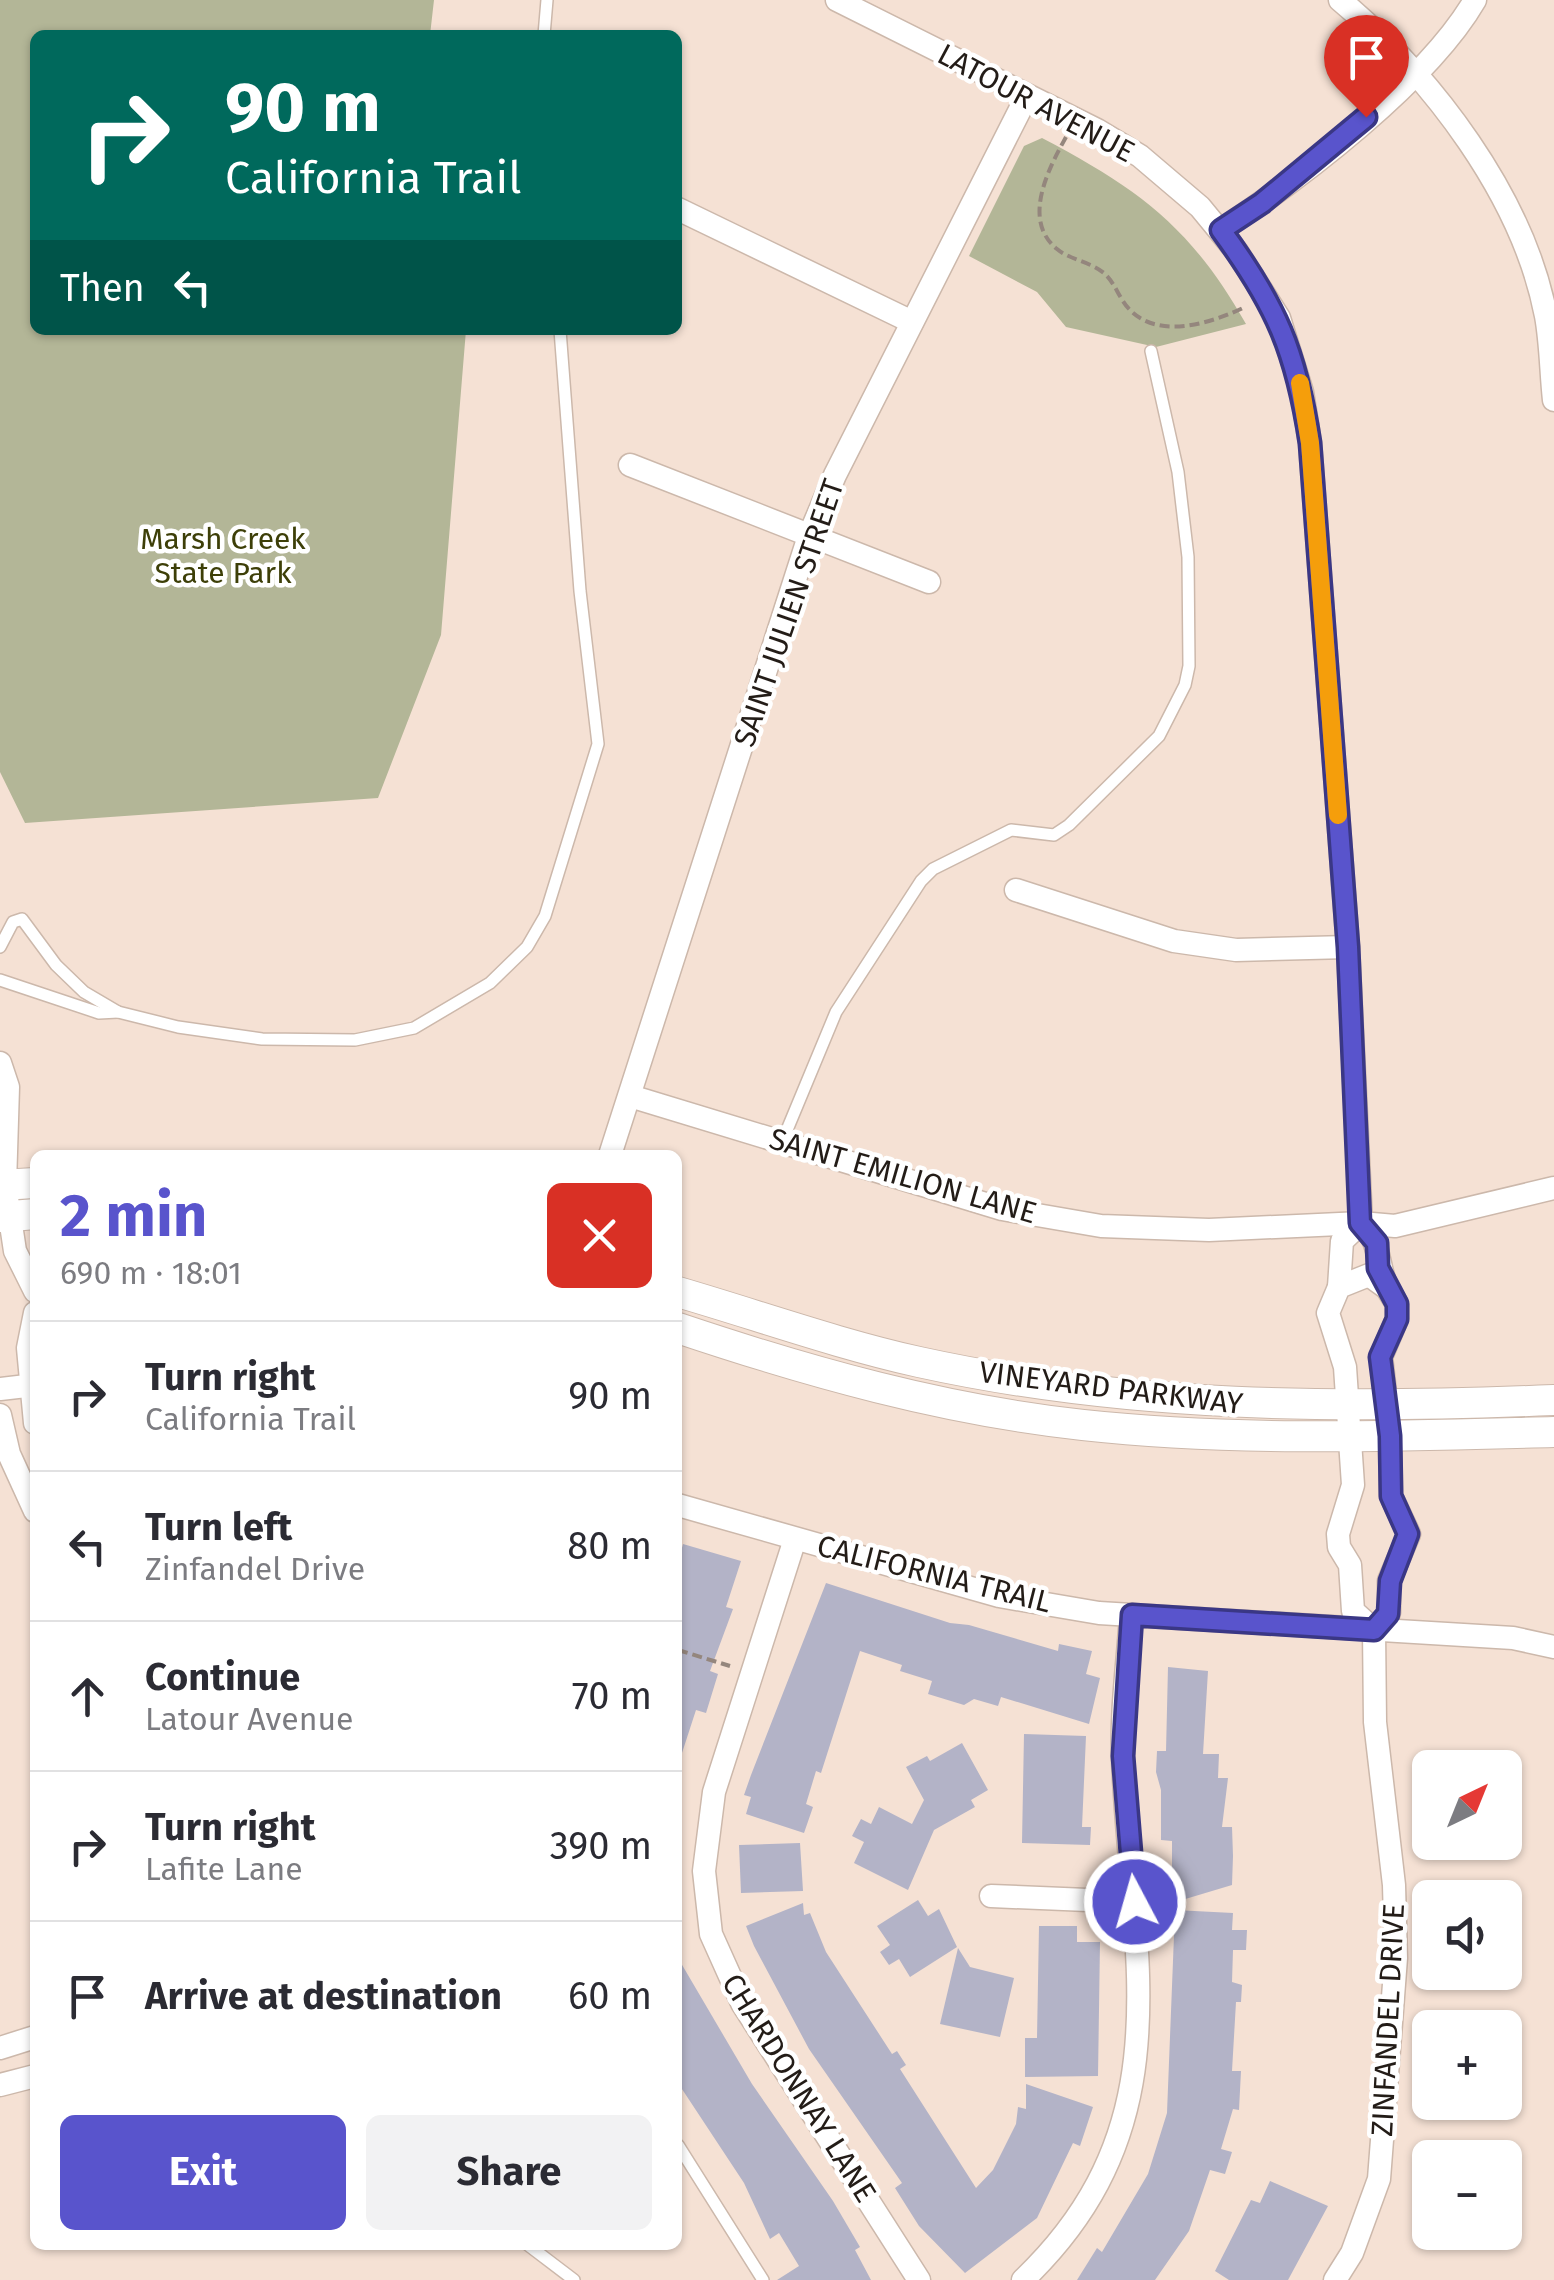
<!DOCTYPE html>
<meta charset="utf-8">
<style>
:root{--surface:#fff;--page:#f2f2f3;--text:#2b2b33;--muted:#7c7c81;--line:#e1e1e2;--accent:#5954cc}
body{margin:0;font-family:"Fira Sans",sans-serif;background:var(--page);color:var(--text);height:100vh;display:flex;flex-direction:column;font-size:38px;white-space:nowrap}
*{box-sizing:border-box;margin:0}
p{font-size:32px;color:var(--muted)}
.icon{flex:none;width:55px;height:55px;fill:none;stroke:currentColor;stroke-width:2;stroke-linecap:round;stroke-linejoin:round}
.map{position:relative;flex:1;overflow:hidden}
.drawer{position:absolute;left:30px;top:1150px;width:652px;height:1100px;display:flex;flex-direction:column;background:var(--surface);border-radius:15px;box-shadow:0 2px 8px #0004}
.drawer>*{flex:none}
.top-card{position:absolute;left:30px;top:30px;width:652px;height:305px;border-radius:15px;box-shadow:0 2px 8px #0004;background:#00695c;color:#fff;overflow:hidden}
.needle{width:65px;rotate:43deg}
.controls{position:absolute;left:1412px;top:1750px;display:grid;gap:20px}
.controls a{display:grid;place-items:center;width:110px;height:110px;border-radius:15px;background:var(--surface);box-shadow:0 2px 8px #0004;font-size:50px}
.pin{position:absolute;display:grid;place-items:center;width:85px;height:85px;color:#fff;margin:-102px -42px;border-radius:50% 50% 50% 0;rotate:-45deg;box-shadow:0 0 10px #0007}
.pin .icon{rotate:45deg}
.me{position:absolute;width:110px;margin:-55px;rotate:354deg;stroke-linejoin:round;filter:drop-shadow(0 0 8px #0008)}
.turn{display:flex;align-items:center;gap:35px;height:210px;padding:0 30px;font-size:45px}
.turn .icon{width:130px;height:130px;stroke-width:2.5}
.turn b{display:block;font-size:70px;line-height:85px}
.then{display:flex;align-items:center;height:95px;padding:0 30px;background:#0003;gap:20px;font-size:38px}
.round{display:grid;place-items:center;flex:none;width:105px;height:105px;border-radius:15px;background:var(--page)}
.headline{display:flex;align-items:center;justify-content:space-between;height:170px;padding:0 30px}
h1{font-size:60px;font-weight:700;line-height:75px;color:var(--accent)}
.primary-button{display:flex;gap:20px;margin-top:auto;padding:20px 30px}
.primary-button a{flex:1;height:115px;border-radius:15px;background:var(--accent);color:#fff;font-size:40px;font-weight:700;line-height:115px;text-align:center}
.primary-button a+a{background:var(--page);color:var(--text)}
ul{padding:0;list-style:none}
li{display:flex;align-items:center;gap:30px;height:150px;padding:0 30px;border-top:2px solid var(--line)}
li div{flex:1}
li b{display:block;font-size:38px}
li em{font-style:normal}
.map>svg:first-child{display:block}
.green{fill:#b3b697}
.building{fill:#b3b3c7}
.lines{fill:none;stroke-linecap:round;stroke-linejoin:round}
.service-casing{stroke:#ccb8ab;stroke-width:14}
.minor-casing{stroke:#ccb8ab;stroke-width:25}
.tertiary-casing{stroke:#ccb8ab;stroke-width:32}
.path{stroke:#94867d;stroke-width:4;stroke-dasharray:10 5;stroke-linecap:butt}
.service{stroke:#fff;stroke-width:11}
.minor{stroke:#fff;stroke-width:22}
.tertiary{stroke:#fff;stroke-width:30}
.route-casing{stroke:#3a3785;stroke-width:25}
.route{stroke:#5954cc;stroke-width:18}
.slow{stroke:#f59e0b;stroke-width:18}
.labels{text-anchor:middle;stroke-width:9;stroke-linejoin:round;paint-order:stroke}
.street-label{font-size:30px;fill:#231c17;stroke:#fff}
.park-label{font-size:30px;fill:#3d3f08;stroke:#fff}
</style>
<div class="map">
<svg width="1554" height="2280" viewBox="0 0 1554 2280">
<rect width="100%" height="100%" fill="#f5e1d4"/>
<g class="green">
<path d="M0 0H434L430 35H35V330H466L441 635 378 798 25 823 0 772Z"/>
<path d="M1042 138C1139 189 1191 227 1246 324L1156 347 1066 327 1037 292 969 256 1024 146Z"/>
</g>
<g class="building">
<path d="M683 1544 741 1561 726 1607 733 1609 710 1671 718 1674 706 1713 696 1710 681 1756 678 1755V1563Z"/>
<path d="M826 1583 950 1623 969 1625 1058 1651 1059 1644 1092 1651 1086 1674 1100 1678 1089 1724 1001 1697 998 1706 974 1699 964 1705 928 1694 932 1681 900 1671 902 1665 860 1651 821 1773 816 1771 806 1804 813 1807 804 1833 746 1814 751 1797 744 1795 751 1775Z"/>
<path d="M1168 1667 1208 1671 1203 1754H1219L1218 1778H1228L1222 1827H1232L1233 1856 1232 1885 1172 1903V1841L1161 1840V1790L1156 1772 1157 1751H1166Z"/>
<path d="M1024 1734 1086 1736 1082 1827H1091L1090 1845 1022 1843Z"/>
<path d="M962 1743 988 1790 971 1800 975 1807 934 1830 908 1890 854 1863 864 1842 852 1836 861 1819 871 1824 879 1807 912 1824 924 1800 906 1767 927 1756 930 1761Z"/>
<path d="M800 1843 803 1891 741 1893 739 1845Z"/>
<path d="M918 1900 928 1916 939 1909 957 1947 910 1977 899 1959 889 1965 880 1952 890 1945 877 1926Z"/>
<path d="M803 1903 804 1915 810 1913 826 1952 892 2054 897 2051 906 2065 900 2069 976 2188 993 2170 1016 2124 1018 2107 1026 2109V2084L1093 2107 1080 2146 1073 2143 1037 2218 965 2273 919 2226 895 2188 902 2183 809 2049 754 1946 746 1926Z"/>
<path d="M1175 1910 1233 1913 1232 1930H1247L1246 1950H1233L1232 1982 1242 1985 1241 2002H1236L1232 2071H1241L1239 2110 1233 2109 1221 2149 1232 2152 1225 2174 1210 2170 1189 2231 1155 2280H1077L1097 2248 1102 2252 1148 2174 1167 2113Z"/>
<path d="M1039 1926H1077V1942H1100L1098 2076 1025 2077V2038H1037Z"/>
<path d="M958 1948 970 1967 1014 1978 1000 2037 940 2024Z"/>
<path d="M678 1958 752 2084 833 2201 860 2247 855 2250 871 2280H777L799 2266 779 2233 770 2239 744 2183 678 2083Z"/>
<path d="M1270 2181 1328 2206 1288 2280H1229L1215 2271 1251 2200 1260 2203Z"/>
</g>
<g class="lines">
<defs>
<g id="service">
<path d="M544 35 547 0"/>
<path d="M0 947 13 922 22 919 56 965 84 992 118 1012 178 1027 262 1039 355 1040 414 1028 490 983 527 947 545 916 598 744 580 591 560 330"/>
<path d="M0 980 99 1013 118 1012"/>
<path d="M782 1142 836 1012 921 881 933 869 1011 830 1054 835 1069 825 1159 736 1185 685 1189 666 1188 557 1178 472 1151 351"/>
<path d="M678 2145 763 2280"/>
<path d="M528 2245 574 2280"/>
</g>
<g id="minor">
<path d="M837 0 1097 130 1140 156 1200 207 1237 252 1279 318 1302 392 1310 443 1348 947 1361 1223C1381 1241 1377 1264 1387 1288"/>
<path d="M1340 0C1432 77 1523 196 1546 316 1551 343 1551 373 1554 400"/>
<path d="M678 209 912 322"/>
<path d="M1221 230C1301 178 1428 81 1475 0"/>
<path d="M630 465 929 582"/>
<path d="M1016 890 1174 941 1236 950 1348 947"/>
<path d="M0 1063 8 1087 5 1185 15 1251 35 1291"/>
<path d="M630 1096 1002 1209 1101 1226 1209 1230 1361 1223 1395 1226 1554 1188"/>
<path d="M610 1155 809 536 835 475 1027 96"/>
<path d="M1339 1287 1342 1241 1361 1223"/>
<path d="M35 1313 28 1348 35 1423"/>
<path d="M0 1389 35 1385"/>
<path d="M0 1415 9 1454 35 1511"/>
<path d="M678 1505 999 1596 1099 1613 1513 1638 1554 1647"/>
<path d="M795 1539 714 1792 704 1871 711 1934 742 2003 919 2280"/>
<path d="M991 1896 1135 1902"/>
<path d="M0 2048 35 2037"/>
<path d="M0 2085 35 2076"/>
<path d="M1023 2280C1186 2124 1131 1958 1123 1759 1121 1711 1128 1663 1131 1615"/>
<path d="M1335 2280 1352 2253 1379 2179 1396 1958 1394 1885 1375 1722 1374 1630 1389 1613V1581L1409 1534 1391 1496 1390 1437 1381 1357 1397 1319V1304L1387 1288 1369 1275 1339 1287 1328 1313 1345 1367 1353 1485 1338 1534 1339 1547 1350 1565 1353 1611 1374 1630"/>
</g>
<g id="tertiary">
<path d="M0 1185 35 1183"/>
<path d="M0 1217 35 1214"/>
<path d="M678 1292C757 1315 838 1344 919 1362 1128 1408 1341 1409 1554 1400"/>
<path d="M678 1328C809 1372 944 1410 1083 1425 1240 1442 1397 1436 1554 1432"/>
</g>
</defs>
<use href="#service" class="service-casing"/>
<use href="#minor" class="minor-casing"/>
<use href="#tertiary" class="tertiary-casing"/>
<g class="path">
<path d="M1066 137C1049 168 1021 220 1057 249 1070 260 1089 261 1104 273 1116 284 1119 299 1130 310 1159 340 1212 323 1245 307"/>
<path d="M678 1650 730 1666"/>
</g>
<use href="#service" class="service"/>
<use href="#minor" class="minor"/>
<use href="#tertiary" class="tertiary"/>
</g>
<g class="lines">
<defs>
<path id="route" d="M1135 1902 1123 1756 1132 1615 1374 1630 1388 1614 1390 1581 1408 1534 1391 1496 1390 1436 1380 1357 1397 1319V1304L1378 1268 1377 1243 1360 1223 1348 947 1310 443C1296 351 1276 305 1221 230L1262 203 1366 117"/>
</defs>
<use href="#route" class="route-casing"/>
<use href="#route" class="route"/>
<path class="slow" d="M1300 383 1310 443 1338 815"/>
</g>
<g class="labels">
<g class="street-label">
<text transform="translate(1036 103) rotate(28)" y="10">LATOUR AVENUE</text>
<text transform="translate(789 613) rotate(-71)" y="10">SAINT JULIEN STREET</text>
<text transform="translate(903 1176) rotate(16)" y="10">SAINT EMILION LANE</text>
<text transform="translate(1111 1388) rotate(7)" y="10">VINEYARD PARKWAY</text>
<text transform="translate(934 1574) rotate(14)" y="10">CALIFORNIA TRAIL</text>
<text transform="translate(1388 2020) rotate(-87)" y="10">ZINFANDEL DRIVE</text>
<text transform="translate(799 2088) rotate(58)" y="10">CHARDONNAY LANE</text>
</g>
<g class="park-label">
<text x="223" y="549">Marsh Creek<tspan x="223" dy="34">State Park</tspan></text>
</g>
</g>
</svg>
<div class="controls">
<a><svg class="needle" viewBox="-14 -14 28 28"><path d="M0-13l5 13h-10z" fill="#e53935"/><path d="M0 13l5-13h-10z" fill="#7c7c81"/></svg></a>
<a><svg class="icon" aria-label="sound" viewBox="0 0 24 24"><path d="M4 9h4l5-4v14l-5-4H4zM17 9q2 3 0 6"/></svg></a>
<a>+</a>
<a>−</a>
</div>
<div class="pin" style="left:1366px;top:117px;background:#d93025"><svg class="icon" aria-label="arrive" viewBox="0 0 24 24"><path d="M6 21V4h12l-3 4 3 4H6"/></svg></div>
<svg class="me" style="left:1135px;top:1902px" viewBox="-20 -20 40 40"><circle r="17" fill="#5954cc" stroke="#fff" stroke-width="3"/><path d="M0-11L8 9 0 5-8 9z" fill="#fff"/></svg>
<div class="top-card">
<div class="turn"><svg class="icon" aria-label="right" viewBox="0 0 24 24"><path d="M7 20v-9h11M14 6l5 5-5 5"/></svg><div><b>90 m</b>California Trail</div></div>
<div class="then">Then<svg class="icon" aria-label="left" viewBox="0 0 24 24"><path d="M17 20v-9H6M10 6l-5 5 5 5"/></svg></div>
</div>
<section class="drawer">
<div class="headline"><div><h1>2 min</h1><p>690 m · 18:01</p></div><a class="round" style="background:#d93025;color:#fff"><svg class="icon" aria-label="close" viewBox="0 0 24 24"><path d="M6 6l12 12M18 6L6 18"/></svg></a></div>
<ul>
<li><svg class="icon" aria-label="right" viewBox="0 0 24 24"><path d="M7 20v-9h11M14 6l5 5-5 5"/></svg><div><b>Turn right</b><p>California Trail</p></div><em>90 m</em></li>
<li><svg class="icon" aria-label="left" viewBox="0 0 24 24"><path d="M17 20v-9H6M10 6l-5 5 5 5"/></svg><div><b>Turn left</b><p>Zinfandel Drive</p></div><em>80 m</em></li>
<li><svg class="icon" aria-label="ahead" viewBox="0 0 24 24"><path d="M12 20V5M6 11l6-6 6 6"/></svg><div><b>Continue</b><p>Latour Avenue</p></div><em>70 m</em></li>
<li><svg class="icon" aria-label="right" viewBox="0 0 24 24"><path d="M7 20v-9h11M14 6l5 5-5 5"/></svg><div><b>Turn right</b><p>Lafite Lane</p></div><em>390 m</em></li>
<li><svg class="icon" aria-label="arrive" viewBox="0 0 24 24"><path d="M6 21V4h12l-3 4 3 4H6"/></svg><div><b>Arrive at destination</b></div><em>60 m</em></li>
</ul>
<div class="primary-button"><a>Exit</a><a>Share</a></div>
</section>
</div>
